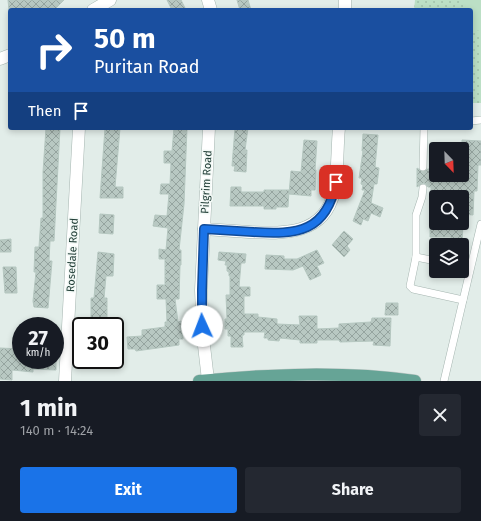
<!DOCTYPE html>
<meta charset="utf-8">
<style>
:root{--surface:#171b24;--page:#242831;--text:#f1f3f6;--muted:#9ea1a6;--accent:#1a73e8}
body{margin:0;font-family:"Fira Sans",sans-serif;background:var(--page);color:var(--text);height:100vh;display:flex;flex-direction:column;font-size:15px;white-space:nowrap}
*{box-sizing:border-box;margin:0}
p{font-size:13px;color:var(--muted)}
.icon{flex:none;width:22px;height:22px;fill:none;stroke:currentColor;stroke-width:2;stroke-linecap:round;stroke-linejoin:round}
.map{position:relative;height:381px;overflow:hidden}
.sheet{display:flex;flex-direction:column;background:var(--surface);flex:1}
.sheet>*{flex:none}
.banner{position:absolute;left:8px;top:8px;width:465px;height:122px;border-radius:4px;box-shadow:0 2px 6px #0003;background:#1a4fa0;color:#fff;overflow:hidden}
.needle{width:26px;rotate:157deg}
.tools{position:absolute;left:429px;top:142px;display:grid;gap:8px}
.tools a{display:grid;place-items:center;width:40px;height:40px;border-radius:4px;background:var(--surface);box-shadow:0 2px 6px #0003;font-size:20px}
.speed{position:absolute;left:12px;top:317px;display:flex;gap:8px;font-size:20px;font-weight:700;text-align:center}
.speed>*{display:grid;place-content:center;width:52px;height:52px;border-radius:50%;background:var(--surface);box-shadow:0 2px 6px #0003;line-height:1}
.speed small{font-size:10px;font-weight:400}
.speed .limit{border:2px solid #111;border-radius:6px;background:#fff;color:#111}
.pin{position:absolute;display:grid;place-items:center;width:34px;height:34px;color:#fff;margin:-17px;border-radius:8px;box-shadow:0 2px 6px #0006}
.me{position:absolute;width:44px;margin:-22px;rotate:358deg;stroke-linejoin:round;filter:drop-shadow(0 0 3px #0008)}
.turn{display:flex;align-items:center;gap:14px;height:84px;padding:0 20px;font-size:18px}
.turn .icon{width:52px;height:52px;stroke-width:2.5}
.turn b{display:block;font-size:28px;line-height:34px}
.then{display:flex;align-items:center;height:38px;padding:0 20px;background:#0003;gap:8px;font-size:15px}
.round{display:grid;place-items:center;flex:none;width:42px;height:42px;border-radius:4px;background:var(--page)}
.head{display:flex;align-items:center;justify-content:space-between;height:68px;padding:0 20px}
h1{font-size:24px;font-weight:700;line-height:30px}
.cta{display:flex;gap:8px;margin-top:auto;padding:8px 20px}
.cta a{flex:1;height:46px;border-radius:4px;background:var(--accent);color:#fff;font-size:16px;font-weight:700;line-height:46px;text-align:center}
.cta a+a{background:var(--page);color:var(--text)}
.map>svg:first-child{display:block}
.park{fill:url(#park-dots)}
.garden{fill:#bbdfc5}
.building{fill:url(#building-cross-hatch);stroke:#b5c7c0}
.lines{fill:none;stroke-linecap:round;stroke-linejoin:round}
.lane-casing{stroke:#a5b5b0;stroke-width:8}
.street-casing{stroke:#a5b5b0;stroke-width:13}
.primary-casing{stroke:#c1c9c7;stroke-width:13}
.lane{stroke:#fff;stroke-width:7}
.street{stroke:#fff;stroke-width:12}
.primary{stroke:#66a496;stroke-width:12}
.route-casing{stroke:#114b97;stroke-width:10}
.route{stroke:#1a73e8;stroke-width:7}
.labels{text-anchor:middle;stroke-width:3;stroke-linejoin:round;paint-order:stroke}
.street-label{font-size:11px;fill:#223f38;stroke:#f3f9f6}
</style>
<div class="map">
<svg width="481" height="381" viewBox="0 0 481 381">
<defs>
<pattern id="park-dots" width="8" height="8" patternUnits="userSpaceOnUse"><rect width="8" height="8" fill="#bbdfc5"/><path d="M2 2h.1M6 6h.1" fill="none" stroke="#a0c0aa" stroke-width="1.8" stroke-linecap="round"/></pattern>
<pattern id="building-cross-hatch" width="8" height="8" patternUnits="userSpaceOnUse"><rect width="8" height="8" fill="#b8c8c2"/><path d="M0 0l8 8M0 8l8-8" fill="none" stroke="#95a49f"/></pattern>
</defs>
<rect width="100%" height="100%" fill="#e2ede9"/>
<path class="park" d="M415 0H481V103H471V10H414Z"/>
<path class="garden" d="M464 0H481V31L471 30V10H463Z"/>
<g class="building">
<path d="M8 0H64L54 10H9Z"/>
<path d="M167 0H181L186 10H172Z"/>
<path d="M237 0H248L251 10H240Z"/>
<path d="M46 128H60L54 241H50L49 261H52L48 308 34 307 33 301 36 272H34L35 247H39L41 218H43V172Z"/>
<path d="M105 128H120L115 187H123V198H100Z"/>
<path d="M174 128H187L184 204 179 250H181V265H180L179 299H175L178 322 181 321 183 339H179V345L136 351 135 349H128L127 337 142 336V330L165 327V322H167L166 299H157V285H165V259H159V249L166 250 168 228 153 226 155 215 167 216 169 194H160L161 184H170L171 163H164V151H172Z"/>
<path d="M235 128H248L245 150H247L246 172 234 171 235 166H232Z"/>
<path d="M363 134 378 135 375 167 379 168 377 184H374L371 203 383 208 380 217 371 213 368 221 363 219 361 225 353 221 365 190H362L363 185 361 184 362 178H359L363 151H362Z"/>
<path d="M304 140 317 141 315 170H316L315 190H311V196L289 194 291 171 301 172Z"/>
<path d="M462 140 481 141V165H478L477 191H474L473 215 462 214V197H431V187H428L426 184 423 183 417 187V168L423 172 428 169H436V175H462Z"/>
<path d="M231 187H241V192H264V190H289L288 207H276V209H264V206H230Z"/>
<path d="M100 214 114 215 113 234 99 233Z"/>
<path d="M430 223H463L462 244H451V237H430Z"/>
<path d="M344 231 353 239 347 246 350 250 344 257 332 245Z"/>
<path d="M11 239V252H0V240Z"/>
<path d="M317 250 324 263 317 266 321 275 310 280 303 266 293 270 265 269 266 255 284 256V259H297Z"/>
<path d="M98 252 114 254 113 276H106L104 298H107V322H91V298H94Z"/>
<path d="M219 252 246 254 245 263H241L239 287H250V296H244V314H258V317L277 319V324L300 325 299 316H317V329L339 328V324L371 322 372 318H391L390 346 373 345 374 341 340 342 339 340H317V343H300V340L280 338 279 341 268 340V338H264L265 332H244V335H242L243 347H231V336H228V329H225V319H227L226 295H230V276H229V272L227 271V265H225L226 261 218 260Z"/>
<path d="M3 267H16L17 293H5Z"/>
<path d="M386 303H398V315H385Z"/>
<path d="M0 348 21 349V360H56V370L33 369V372L12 370V380L0 379Z"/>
</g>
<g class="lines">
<defs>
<g id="lane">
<path d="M471 121 481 120"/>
<path d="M423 167 424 128"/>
<path d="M423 188 422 197 416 215V257L410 286 413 289 463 300"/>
<path d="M416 257 436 261"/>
<path d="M444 381 481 224"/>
</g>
<g id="street">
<path d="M208 0 211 10"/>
<path d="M93 10 110 0"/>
<path d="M345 10V0"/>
<path d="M0 59 10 55"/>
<path d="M204 229C219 230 234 231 249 232 284 234 324 235 334 192 338 172 337 149 339 128"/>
<path d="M208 380 203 337 201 290 209 128"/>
<path d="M65 381 79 128"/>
</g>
<path id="primary" d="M199 381C272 374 343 371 415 381"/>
</defs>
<use href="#lane" class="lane-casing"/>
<use href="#street" class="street-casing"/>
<use href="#primary" class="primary-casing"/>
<use href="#lane" class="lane"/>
<use href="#street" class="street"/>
<use href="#primary" class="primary"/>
</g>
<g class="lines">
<defs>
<path id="route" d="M202 326V290L204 229C220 230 237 231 253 232 297 235 327 232 336 182"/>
</defs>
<use href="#route" class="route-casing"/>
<use href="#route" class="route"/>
</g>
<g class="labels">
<g class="street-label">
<text transform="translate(206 182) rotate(-87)" y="4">Pilgrim Road</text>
<text transform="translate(72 255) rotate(-87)" y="4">Rosedale Road</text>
</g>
</g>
</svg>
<div class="tools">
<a><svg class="needle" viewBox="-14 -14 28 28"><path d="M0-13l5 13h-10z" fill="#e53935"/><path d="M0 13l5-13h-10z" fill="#9ea1a6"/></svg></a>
<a><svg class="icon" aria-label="search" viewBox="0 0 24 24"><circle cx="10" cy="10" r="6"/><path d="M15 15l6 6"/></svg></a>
<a><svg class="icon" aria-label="layers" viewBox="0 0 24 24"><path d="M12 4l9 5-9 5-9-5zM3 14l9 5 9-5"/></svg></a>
</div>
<div class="speed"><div>27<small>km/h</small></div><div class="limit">30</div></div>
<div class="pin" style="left:336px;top:182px;background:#d93025"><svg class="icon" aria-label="arrive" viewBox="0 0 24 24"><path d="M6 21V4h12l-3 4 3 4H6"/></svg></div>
<svg class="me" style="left:202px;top:326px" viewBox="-20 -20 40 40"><circle r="19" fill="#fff"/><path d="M0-13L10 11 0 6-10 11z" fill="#1a73e8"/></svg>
<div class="banner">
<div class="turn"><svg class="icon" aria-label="right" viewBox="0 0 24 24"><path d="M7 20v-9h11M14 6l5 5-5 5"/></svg><div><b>50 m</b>Puritan Road</div></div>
<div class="then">Then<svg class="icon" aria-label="arrive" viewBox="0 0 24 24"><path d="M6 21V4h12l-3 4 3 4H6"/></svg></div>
</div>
</div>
<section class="sheet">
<div class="head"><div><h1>1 min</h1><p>140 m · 14:24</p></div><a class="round"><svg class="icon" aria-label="close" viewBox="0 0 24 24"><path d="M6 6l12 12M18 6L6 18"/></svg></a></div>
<div class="cta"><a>Exit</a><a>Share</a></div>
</section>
